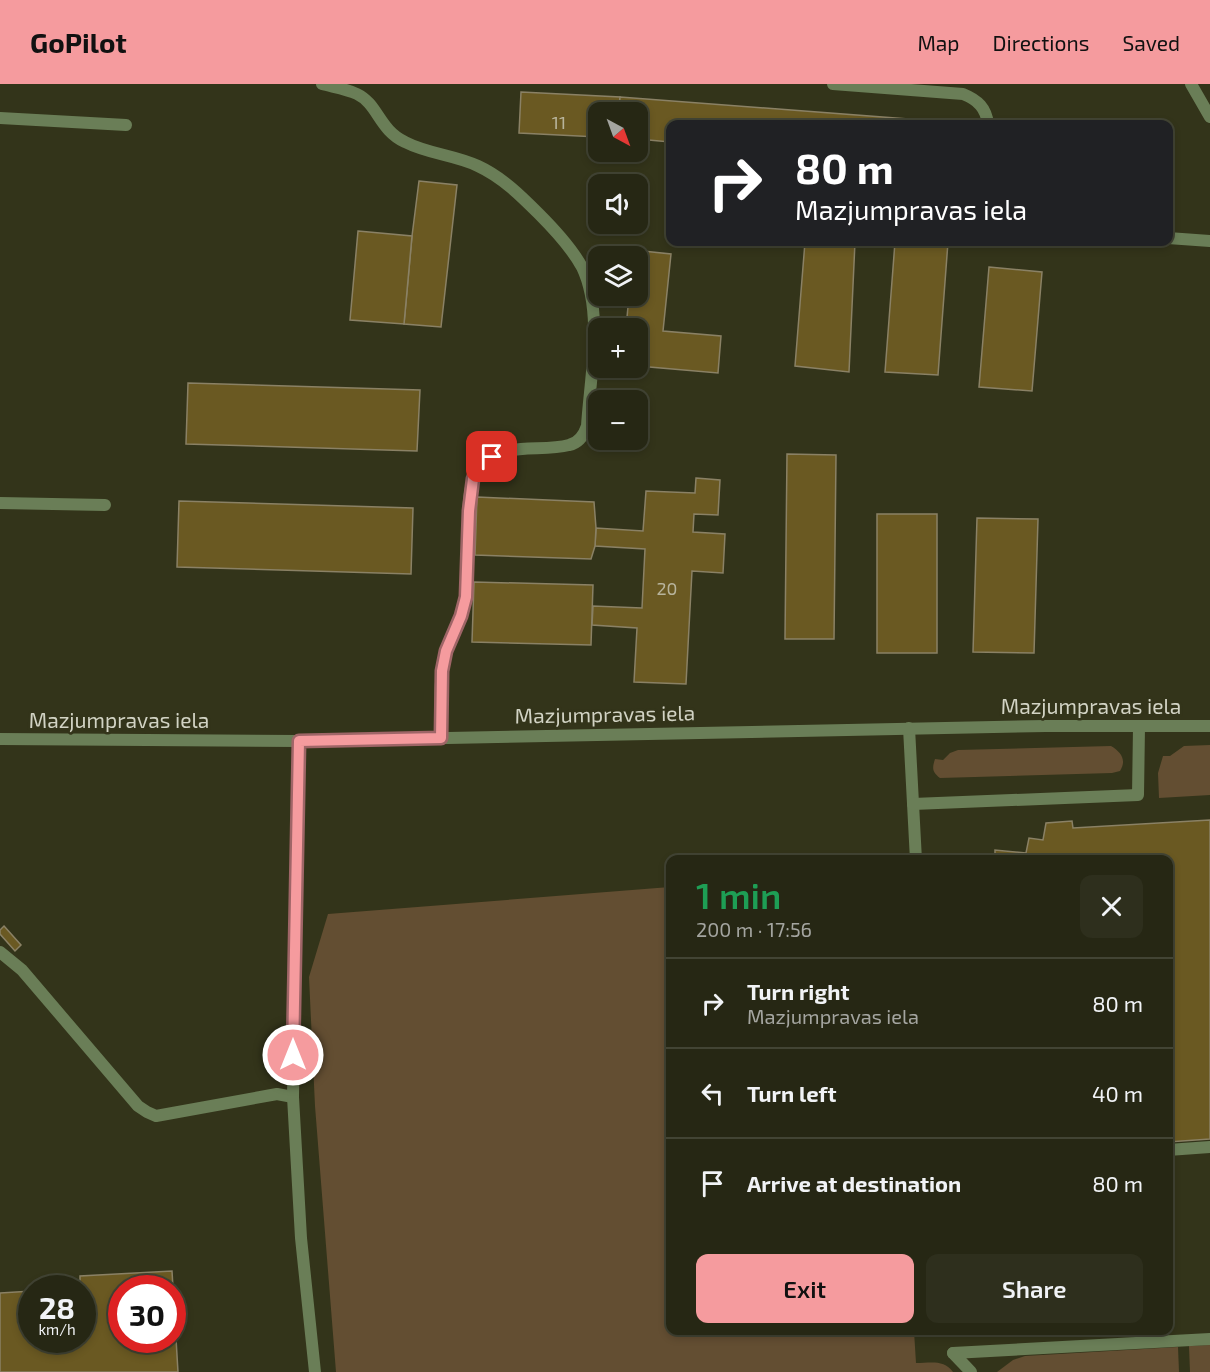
<!DOCTYPE html>
<meta charset="utf-8">
<style>
:root{--surface:#262714;--page:#2e2f1d;--text:#f1f3f6;--muted:#a4a5a0;--line:#424434;--accent:#f59b9e}
body{margin:0;font-family:"Exo 2",sans-serif;background:var(--page);color:var(--text);height:100vh;display:flex;flex-direction:column;font-size:22px;white-space:nowrap}
*{box-sizing:border-box;margin:0}
p{font-size:20px;color:var(--muted)}
.icon{flex:none;width:33px;height:33px;fill:none;stroke:currentColor;stroke-width:2;stroke-linecap:round;stroke-linejoin:round}
.map{position:relative;flex:1;overflow:hidden}
.drawer{position:absolute;left:666px;top:771px;width:507px;height:480px;display:flex;flex-direction:column;background:var(--surface);border-radius:12px;box-shadow:0 3px 9px #0003,0 0 0 2px var(--line)}
.drawer>*{flex:none}
.hud{position:absolute;left:666px;top:36px;width:507px;height:126px;border-radius:12px;box-shadow:0 3px 9px #0003,0 0 0 2px var(--line);background:#202124;color:#fff;overflow:hidden}
.needle{width:39px;rotate:139deg}
.fabs{position:absolute;left:588px;top:18px;display:grid;gap:12px}
.fabs a{display:grid;place-items:center;width:60px;height:60px;border-radius:12px;background:var(--surface);box-shadow:0 3px 9px #0003,0 0 0 2px var(--line);font-size:30px}
.speed{position:absolute;left:18px;top:1191px;display:flex;gap:12px;font-size:30px;font-weight:700;text-align:center}
.speed>*{display:grid;place-content:center;width:78px;height:78px;border-radius:50%;background:var(--surface);box-shadow:0 3px 9px #0003,0 0 0 2px var(--line);line-height:1}
.speed small{font-size:15px;font-weight:400}
.speed .limit{border:9px solid #d22;background:#fff;color:#111}
.pin{position:absolute;display:grid;place-items:center;width:51px;height:51px;color:#fff;margin:-26px;border-radius:12px;box-shadow:0 3px 9px #0006}
.me{position:absolute;width:66px;margin:-33px;rotate:0deg;stroke-linejoin:round;filter:drop-shadow(0 0 4px #0008)}
.turn{display:flex;align-items:center;gap:21px;height:126px;padding:0 30px;font-size:27px}
.turn .icon{width:78px;height:78px;stroke-width:2.5}
.turn b{display:block;font-size:42px;line-height:51px}
.round{display:grid;place-items:center;flex:none;width:63px;height:63px;border-radius:12px;background:var(--page)}
.headline{display:flex;align-items:center;justify-content:space-between;height:102px;padding:0 30px}
h1{font-size:36px;font-weight:600;line-height:45px;color:#1e9e55}
.action{display:flex;gap:12px;margin-top:auto;padding:12px 30px}
.action a{flex:1;height:69px;border-radius:12px;background:var(--accent);color:#111;font-size:24px;font-weight:600;line-height:69px;text-align:center}
.action a+a{background:var(--page);color:var(--text)}
ul{padding:0;list-style:none}
li{display:flex;align-items:center;gap:18px;height:90px;padding:0 30px;border-top:2px solid var(--line)}
li div{flex:1}
li b{display:block;font-size:22px}
li em{font-style:normal}
header{display:flex;align-items:center;gap:36px;box-sizing:border-box;height:84px;padding:0 30px;background:var(--accent);color:#111}
header strong{font-size:28px}
nav{display:flex;gap:33px;margin-inline-start:auto;font-size:21px}
.map>svg:first-child{display:block}
.green{fill:#634e32}
.building{fill:#6a5922;stroke:#8a8165;stroke-width:1.5;fill-rule:evenodd}
.lines{fill:none;stroke-linecap:round;stroke-linejoin:round}
.service{stroke:#6a7e57;stroke-width:12}
.minor{stroke:#6a7e57;stroke-width:12}
.route-casing{stroke:#9f6567;stroke-width:15}
.route{stroke:#f59b9e;stroke-width:10}
.labels{text-anchor:middle;stroke-width:5;stroke-linejoin:round;paint-order:stroke}
.number-label{font-size:18px;fill:#b8b49c}
.street-label{font-size:21px;fill:#d2d3c4;stroke:#33341a}
</style>
<header>
<strong>GoPilot</strong>
<nav><a>Map</a><a>Directions</a><a>Saved</a></nav>
</header>
<div class="map">
<svg width="1210" height="1288" viewBox="0 0 1210 1288">
<rect width="100%" height="100%" fill="#33341a"/>
<g class="green">
<path d="M1210 661V711L1159 714 1158 689 1163 672H1170L1184 662Z"/>
<path d="M1111 662C1121 668 1127 676 1120 687L1112 689 940 694C932 688 932 684 935 675L943 676 950 669 958 666Z"/>
<path d="M670 803V1246L914 1247 916 1279C930 1279 944 1275 953 1288H336L315 1022 309 893 328 830Z"/>
<path d="M1210 1261V1288H1190L1189 1262Z"/>
<path d="M1178 1263 1179 1288H997L1013 1276 1025 1272Z"/>
</g>
<g class="building">
<path d="M521 8 620 13 619 28H598V53L519 49Z"/>
<path d="M620 13 908 35 907 40H670V58L638 55V28H619Z"/>
<path d="M908 35 967 40H907Z"/>
<path d="M419 97 457 101 441 243 404 240 412 152Z"/>
<path d="M358 147 412 152 404 240 350 236Z"/>
<path d="M805 158H855L849 288 795 282Z"/>
<path d="M895 158H948L938 291 885 288Z"/>
<path d="M633 166 671 170 663 247 721 252 718 289 638 282V244H626L629 212H638V172H632Z"/>
<path d="M989 183 1042 188 1032 307 979 303Z"/>
<path d="M188 299 420 306 417 367 186 360Z"/>
<path d="M787 370 836 371 834 555H785Z"/>
<path d="M696 394 720 396 718 431 694 430 693 448 725 450 723 489 692 487 686 600 634 598 637 544 592 541 593 522 642 524 645 465 595 462 596 444 643 447 646 407 695 409Z"/>
<path d="M477 413 594 418 596 444 595 462 591 475 475 471Z"/>
<path d="M179 417 413 424 411 490 177 483Z"/>
<rect x="877" y="430" width="60" height="139"/>
<path d="M977 434 1038 435 1034 569 973 568Z"/>
<path d="M474 498 593 501 591 561 472 558Z"/>
<path d="M1210 736V1055L1168 1058V776H995V766L1026 769 1029 754 1043 756 1046 739 1072 737 1073 744Z"/>
<path d="M4 842 21 861 15 867 0 850V846Z"/>
<path d="M172 1187 178 1288H0V1209L32 1207V1256H82V1204H74H80V1192ZM122 1204H172V1256H122Z"/>
</g>
<g class="lines">
<g class="service">
<path d="M322 0C333 3 347 5 357 10 378 20 379 46 405 58 428 70 455 71 478 82 502 93 521 112 539 130 555 146 571 163 582 183 604 229 590 293 587 342 584 351 579 359 569 361 539 369 502 356 479 384 466 400 468 440 468 460 467 483 468 507 462 529 458 542 449 554 446 567 438 594 441 626 441 654"/>
<path d="M833 0 963 10C978 16 986 24 988 40"/>
<path d="M0 34 126 41"/>
<path d="M1168 154 1210 157"/>
<path d="M0 419 105 421"/>
<path d="M909 644 916 776"/>
<path d="M913 720 1138 711 1139 643"/>
<path d="M0 868 22 886 138 1022 147 1028 156 1032 277 1010 293 1013"/>
<path d="M1168 1066 1210 1063"/>
<path d="M953 1269 1210 1255"/>
<path d="M953 1269 971 1288"/>
</g>
<g class="minor">
<path d="M1191 0 1210 33"/>
<path d="M0 655 299 657 1046 642H1210"/>
<path d="M299 657 293 1013 301 1154 315 1288"/>
</g>
</g>
<g class="lines">
<defs>
<path id="route" d="M293 971 299 657 441 654 442 587 446 567 461 532 466 513 469 427 473 395 476 387 492 373"/>
</defs>
<use href="#route" class="route-casing"/>
<use href="#route" class="route"/>
</g>
<g class="labels">
<g class="number-label">
<text x="559" y="45">11</text>
<text x="667" y="511">20</text>
</g>
<g class="street-label">
<text x="1091" y="630">Mazjumpravas iela</text>
<text transform="translate(605 631) rotate(-1)" y="7">Mazjumpravas iela</text>
<text x="119" y="644">Mazjumpravas iela</text>
</g>
</g>
</svg>
<div class="fabs">
<a><svg class="needle" viewBox="-14 -14 28 28"><path d="M0-13l5 13h-10z" fill="#e53935"/><path d="M0 13l5-13h-10z" fill="#a4a5a0"/></svg></a>
<a><svg class="icon" aria-label="sound" viewBox="0 0 24 24"><path d="M4 9h4l5-4v14l-5-4H4zM17 9q2 3 0 6"/></svg></a>
<a><svg class="icon" aria-label="layers" viewBox="0 0 24 24"><path d="M12 4l9 5-9 5-9-5zM3 14l9 5 9-5"/></svg></a>
<a>+</a>
<a>−</a>
</div>
<div class="speed"><div>28<small>km/h</small></div><div class="limit">30</div></div>
<div class="pin" style="left:492px;top:373px;background:#d93025"><svg class="icon" aria-label="arrive" viewBox="0 0 24 24"><path d="M6 21V4h12l-3 4 3 4H6"/></svg></div>
<svg class="me" style="left:293px;top:971px" viewBox="-20 -20 40 40"><circle r="17" fill="#f59b9e" stroke="#fff" stroke-width="3"/><path d="M0-11L8 9 0 5-8 9z" fill="#fff"/></svg>
<div class="hud">
<div class="turn"><svg class="icon" aria-label="right" viewBox="0 0 24 24"><path d="M7 20v-9h11M14 6l5 5-5 5"/></svg><div><b>80 m</b>Mazjumpravas iela</div></div>
</div>
<section class="drawer">
<div class="headline"><div><h1>1 min</h1><p>200 m · 17:56</p></div><a class="round"><svg class="icon" aria-label="close" viewBox="0 0 24 24"><path d="M6 6l12 12M18 6L6 18"/></svg></a></div>
<ul>
<li><svg class="icon" aria-label="right" viewBox="0 0 24 24"><path d="M7 20v-9h11M14 6l5 5-5 5"/></svg><div><b>Turn right</b><p>Mazjumpravas iela</p></div><em>80 m</em></li>
<li><svg class="icon" aria-label="left" viewBox="0 0 24 24"><path d="M17 20v-9H6M10 6l-5 5 5 5"/></svg><div><b>Turn left</b></div><em>40 m</em></li>
<li><svg class="icon" aria-label="arrive" viewBox="0 0 24 24"><path d="M6 21V4h12l-3 4 3 4H6"/></svg><div><b>Arrive at destination</b></div><em>80 m</em></li>
</ul>
<div class="action"><a>Exit</a><a>Share</a></div>
</section>
</div>
